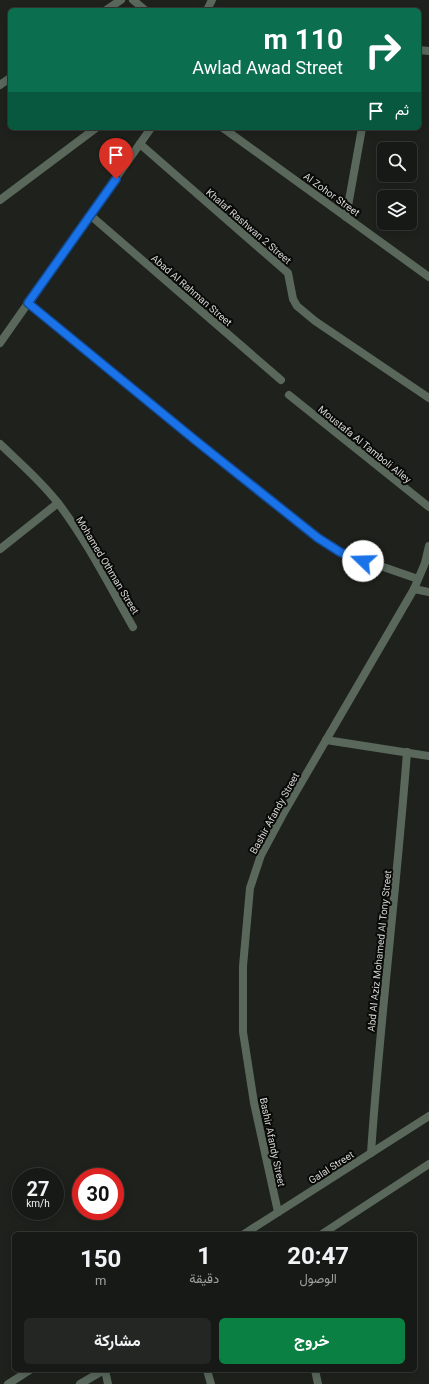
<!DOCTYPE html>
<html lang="ar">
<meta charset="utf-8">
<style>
:root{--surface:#161915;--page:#232622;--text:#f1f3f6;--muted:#9ea0a0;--line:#353834;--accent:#0b8043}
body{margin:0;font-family:Roboto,Vazirmatn,sans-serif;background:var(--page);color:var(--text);direction:rtl;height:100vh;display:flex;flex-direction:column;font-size:15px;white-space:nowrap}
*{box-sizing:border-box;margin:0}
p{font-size:13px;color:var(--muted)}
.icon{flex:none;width:22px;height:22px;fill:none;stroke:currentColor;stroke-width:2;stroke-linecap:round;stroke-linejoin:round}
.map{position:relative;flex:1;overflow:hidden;direction:ltr}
.details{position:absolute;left:12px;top:1232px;width:405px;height:140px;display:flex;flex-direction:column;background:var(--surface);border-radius:6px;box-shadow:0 2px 10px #0003,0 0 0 1px var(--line);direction:rtl}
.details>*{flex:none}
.guide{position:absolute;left:8px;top:8px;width:413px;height:122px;border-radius:6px;box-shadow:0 2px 10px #0003,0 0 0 1px var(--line);direction:rtl;background:#0b6e4f;color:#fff;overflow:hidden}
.controls{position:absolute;left:377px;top:142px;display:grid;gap:8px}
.controls a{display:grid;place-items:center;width:40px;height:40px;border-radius:6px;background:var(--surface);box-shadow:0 2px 10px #0003,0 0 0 1px var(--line);font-size:20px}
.speed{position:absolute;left:12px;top:1168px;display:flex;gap:8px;font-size:20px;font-weight:700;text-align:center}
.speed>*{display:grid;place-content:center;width:52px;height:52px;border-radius:50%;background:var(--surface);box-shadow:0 2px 10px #0003,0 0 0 1px var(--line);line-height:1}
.speed small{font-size:10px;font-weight:400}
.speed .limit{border:6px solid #d22;background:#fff;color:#111}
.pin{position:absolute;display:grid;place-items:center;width:34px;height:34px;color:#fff;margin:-41px -17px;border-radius:50% 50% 50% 0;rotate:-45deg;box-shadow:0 0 4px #0007}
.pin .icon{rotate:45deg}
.me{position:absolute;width:44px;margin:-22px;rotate:291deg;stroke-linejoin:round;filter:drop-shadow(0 0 3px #0008)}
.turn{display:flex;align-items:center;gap:14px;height:84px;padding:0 12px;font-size:18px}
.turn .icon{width:52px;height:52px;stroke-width:2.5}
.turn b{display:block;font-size:28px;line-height:34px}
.then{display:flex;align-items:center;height:38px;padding:0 12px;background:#0003;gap:8px;font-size:15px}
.eta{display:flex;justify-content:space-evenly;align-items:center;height:68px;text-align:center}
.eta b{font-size:24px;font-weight:700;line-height:28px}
.cta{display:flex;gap:8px;margin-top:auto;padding:8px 12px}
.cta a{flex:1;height:46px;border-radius:6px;background:var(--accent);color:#fff;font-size:16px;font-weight:700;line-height:46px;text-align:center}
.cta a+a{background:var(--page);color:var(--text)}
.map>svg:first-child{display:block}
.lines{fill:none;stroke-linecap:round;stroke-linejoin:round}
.street{stroke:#5a685c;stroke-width:8}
.route-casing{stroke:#114b97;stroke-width:10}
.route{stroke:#1a73e8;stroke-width:7}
.labels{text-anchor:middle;stroke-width:4;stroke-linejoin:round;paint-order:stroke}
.street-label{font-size:10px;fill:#d5d6d3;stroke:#090a08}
</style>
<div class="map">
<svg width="429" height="1384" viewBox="0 0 429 1384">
<rect width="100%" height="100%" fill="#1e211c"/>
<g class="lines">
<g class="street">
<path d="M133 0 145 10"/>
<path d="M106 10 121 0"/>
<path d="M207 10 212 0"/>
<path d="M419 50 429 51"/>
<path d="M0 85 10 78"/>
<path d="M223 128 429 277"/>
<path d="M140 144 288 273 293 299 297 306 315 321 429 398"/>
<path d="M0 200 96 128"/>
<path d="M90 215 281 380"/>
<path d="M346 217 362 128"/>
<path d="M28 303 195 440 318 538 340 552 418 579"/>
<path d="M0 343 151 128"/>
<path d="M289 395 429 507"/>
<path d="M0 444C20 463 41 481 58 503 87 541 109 585 133 627"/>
<path d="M0 549 58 503"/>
<path d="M414 589 429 592"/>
<path d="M326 740 429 756"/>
<path d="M371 1153C380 1019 397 886 407 752"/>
<path d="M278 1212 254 1103 243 1032V966L250 888 261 855 283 814 414 589 425 563 429 546"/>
<path d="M244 1234 429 1116"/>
<path d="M322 1234 429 1164"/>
<path d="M105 1370 108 1384"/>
<path d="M207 1370 211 1384"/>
<path d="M315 1370 318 1384"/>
<path d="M8 1384 30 1370"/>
<path d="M80 1384 104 1370"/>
</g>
</g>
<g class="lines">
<defs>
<path id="route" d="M116 179 28 303 195 440 318 538 340 552 363 561"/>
</defs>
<use href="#route" class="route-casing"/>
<use href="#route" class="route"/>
</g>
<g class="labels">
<g class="street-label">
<text transform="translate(332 194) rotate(36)" y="4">Al Zohor Street</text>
<text transform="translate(249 226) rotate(41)" y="4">Khalaf Rashwan 2 Street</text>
<text transform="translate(192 290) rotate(41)" y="4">Abad Al Rahman Street</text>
<text transform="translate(365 444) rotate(39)" y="4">Moustafa Al Tamboli Alley</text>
<text transform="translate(108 565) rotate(59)" y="4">Mohamed Othman Street</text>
<text transform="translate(274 813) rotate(-61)" y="4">Bashir Afandy Street</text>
<text transform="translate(379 951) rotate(-84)" y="4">Abd Al Aziz Mohamed Al Tony Street</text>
<text transform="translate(273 1142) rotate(78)" y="4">Bashir Afandy Street</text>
<text transform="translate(331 1167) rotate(-33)" y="4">Galal Street</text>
</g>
</g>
</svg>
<div class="controls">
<a><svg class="icon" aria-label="search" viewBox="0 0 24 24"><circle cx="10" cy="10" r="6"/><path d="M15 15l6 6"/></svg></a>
<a><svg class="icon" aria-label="layers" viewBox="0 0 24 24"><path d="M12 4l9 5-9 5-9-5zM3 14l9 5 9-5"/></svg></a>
</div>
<div class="speed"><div>27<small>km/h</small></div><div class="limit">30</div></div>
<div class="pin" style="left:116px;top:179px;background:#d93025"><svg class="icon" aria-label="arrive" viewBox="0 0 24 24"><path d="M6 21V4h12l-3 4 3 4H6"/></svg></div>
<svg class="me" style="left:363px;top:561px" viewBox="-20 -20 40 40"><circle r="19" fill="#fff"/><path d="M0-13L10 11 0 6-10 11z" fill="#1a73e8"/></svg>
<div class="guide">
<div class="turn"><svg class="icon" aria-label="right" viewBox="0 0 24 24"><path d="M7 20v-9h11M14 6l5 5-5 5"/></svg><div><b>110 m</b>Awlad Awad Street</div></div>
<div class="then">ثم<svg class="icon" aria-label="arrive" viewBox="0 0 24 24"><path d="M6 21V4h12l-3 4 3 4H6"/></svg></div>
</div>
<section class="details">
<div class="eta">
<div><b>20:47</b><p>الوصول</p></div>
<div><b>1</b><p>دقيقة</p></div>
<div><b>150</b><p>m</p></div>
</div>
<div class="cta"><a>خروج</a><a>مشاركة</a></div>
</section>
</div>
